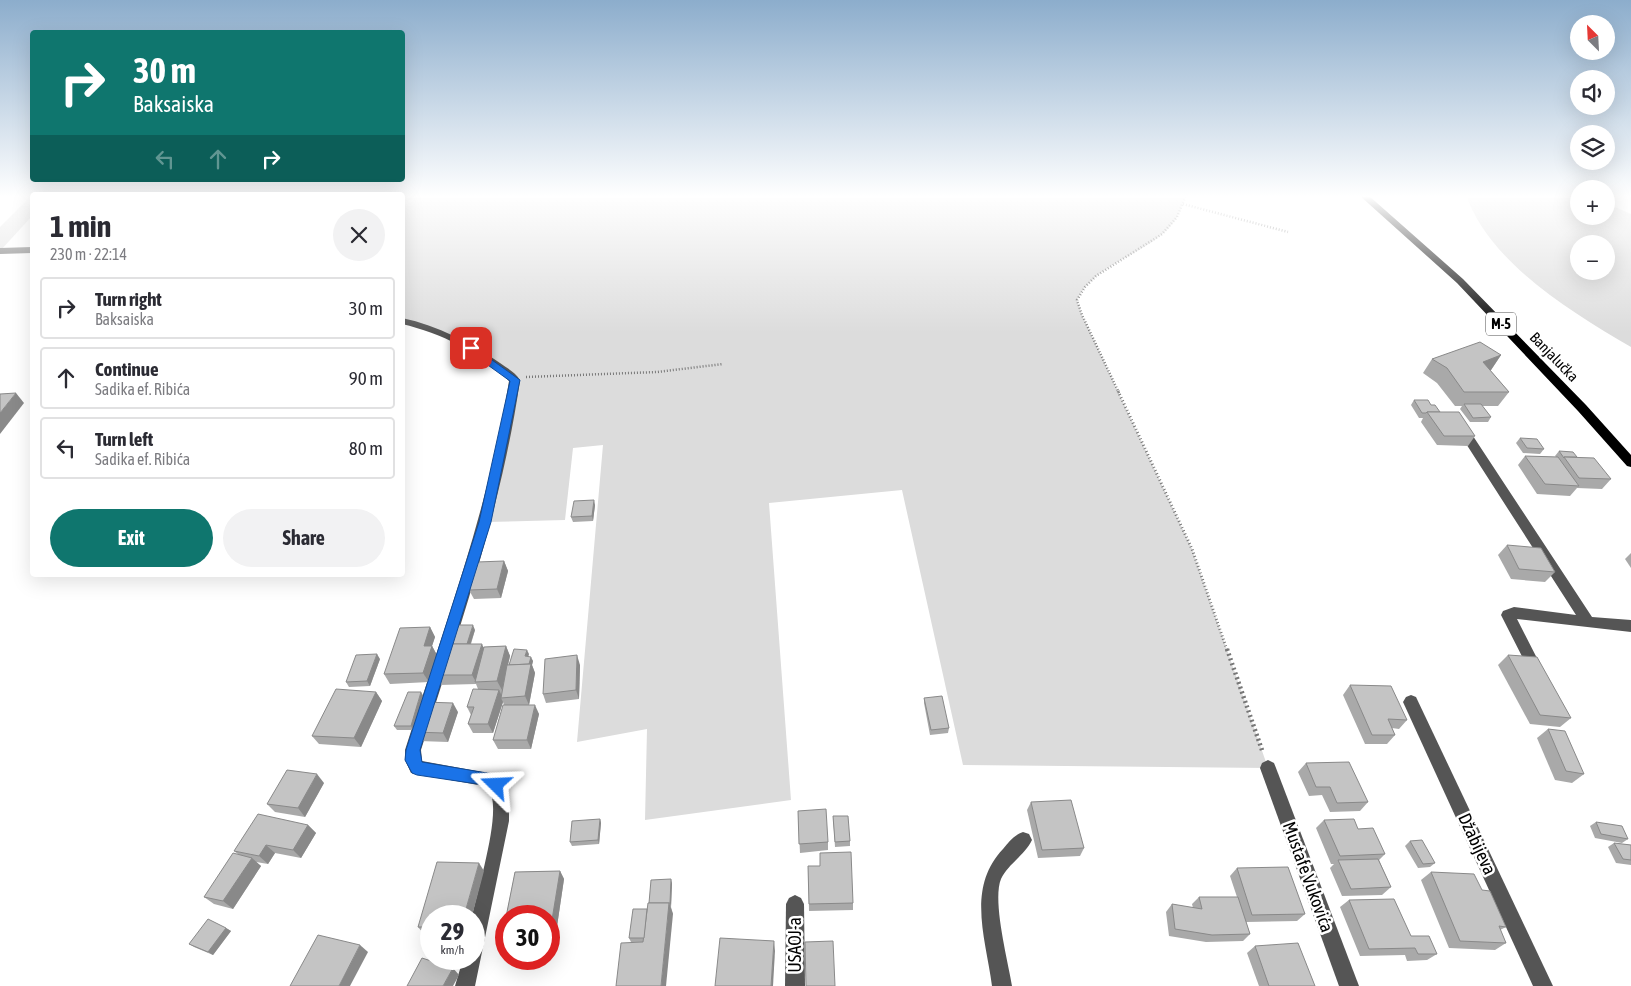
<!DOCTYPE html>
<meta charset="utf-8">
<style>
:root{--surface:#fff;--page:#f2f2f3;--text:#2b2b33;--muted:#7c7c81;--line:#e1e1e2;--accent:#0f766e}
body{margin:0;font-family:"Asap Condensed",sans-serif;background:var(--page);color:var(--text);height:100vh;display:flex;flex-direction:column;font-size:19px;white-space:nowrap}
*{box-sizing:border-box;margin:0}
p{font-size:16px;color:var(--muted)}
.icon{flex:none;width:28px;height:28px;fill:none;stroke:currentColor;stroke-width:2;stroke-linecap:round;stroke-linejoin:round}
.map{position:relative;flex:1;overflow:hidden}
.drawer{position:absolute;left:30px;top:192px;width:375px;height:385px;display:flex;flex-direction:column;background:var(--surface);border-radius:5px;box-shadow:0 5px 20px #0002}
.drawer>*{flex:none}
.hud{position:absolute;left:30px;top:30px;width:375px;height:152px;border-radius:5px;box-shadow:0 5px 20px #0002;background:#0f766e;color:#fff;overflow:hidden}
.needle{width:32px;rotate:336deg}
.fabs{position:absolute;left:1570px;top:15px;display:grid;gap:10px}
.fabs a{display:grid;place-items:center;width:45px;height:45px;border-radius:50%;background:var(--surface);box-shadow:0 5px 20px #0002;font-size:25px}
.speed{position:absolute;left:420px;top:905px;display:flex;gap:10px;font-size:25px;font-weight:700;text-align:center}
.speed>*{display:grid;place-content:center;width:65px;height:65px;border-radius:50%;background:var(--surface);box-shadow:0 5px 20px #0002;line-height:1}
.speed small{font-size:12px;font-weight:400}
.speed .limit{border:8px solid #d22;background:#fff;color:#111}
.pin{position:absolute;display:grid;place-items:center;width:42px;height:42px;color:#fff;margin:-21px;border-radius:10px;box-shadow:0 2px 8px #0006}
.me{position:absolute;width:55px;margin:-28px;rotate:291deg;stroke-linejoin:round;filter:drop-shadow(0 0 4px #0008)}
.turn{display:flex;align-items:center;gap:18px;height:105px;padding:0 20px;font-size:22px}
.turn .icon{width:65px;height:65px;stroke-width:2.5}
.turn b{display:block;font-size:35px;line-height:42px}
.lanes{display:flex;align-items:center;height:48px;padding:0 20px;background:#0003;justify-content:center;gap:25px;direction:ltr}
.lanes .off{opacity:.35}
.round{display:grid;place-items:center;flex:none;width:52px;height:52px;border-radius:26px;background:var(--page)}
.overview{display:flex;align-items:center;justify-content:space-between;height:85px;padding:0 20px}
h1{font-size:30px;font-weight:700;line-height:38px}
.action{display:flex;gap:10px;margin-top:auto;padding:10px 20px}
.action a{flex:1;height:58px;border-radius:30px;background:var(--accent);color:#fff;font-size:20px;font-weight:700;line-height:58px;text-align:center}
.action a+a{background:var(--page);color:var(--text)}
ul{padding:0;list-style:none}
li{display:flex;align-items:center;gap:15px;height:62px;margin:0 10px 8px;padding:0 10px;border:2px solid var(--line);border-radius:5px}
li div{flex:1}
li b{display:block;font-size:19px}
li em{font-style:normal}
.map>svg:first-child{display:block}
.green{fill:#dcdcdc;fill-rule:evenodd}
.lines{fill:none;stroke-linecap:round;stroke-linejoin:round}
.path-far2{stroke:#777;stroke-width:2.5;stroke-dasharray:1 2;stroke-linecap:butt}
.path-far1{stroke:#777;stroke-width:3;stroke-dasharray:1 2.5;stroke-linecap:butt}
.path{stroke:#777;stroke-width:4.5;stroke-dasharray:2 3;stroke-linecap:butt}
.minor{fill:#555;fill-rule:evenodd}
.major{fill:#000;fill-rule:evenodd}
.wall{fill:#a9a9a9}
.shaded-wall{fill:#898989}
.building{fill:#c4c4c4;stroke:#898989}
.route{fill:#1a73e8;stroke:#114b97}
.labels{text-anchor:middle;stroke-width:5;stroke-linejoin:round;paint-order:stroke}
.shield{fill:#fff;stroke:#4c4c4c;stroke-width:1}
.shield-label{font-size:14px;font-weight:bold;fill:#000}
.street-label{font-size:15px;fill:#000;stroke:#fff}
.near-street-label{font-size:18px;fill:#000;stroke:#fff}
</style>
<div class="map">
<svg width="1631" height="986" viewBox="0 0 1631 986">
<rect width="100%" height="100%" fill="#fff"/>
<g class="green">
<path d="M32 195V216L0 251V227Z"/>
<path d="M403 195H1186C1183 204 1179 216 1173 223 1148 255 1095 262 1077 300L1082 315 1192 549 1268 768 963 765 902 490 769 503 791 800 645 820 647 729 577 742 603 445 573 448 565 520 485 522 515 380 455 338 403 321Z"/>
<path d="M1466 195H1579V216H1606V203L1631 214V347C1571 312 1490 263 1466 195ZM1579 244H1606V271H1579Z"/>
</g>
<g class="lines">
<g class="path-far2">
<path d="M1183 204 1288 232"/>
<path d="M526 377 657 372 723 364"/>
<path d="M1119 393 1082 315 1077 300 1085 287 1096 276 1162 234 1177 217 1186 195"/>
</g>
<path class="path-far1" d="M1118 391 1192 549 1227 650"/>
<path class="path" d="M1227 649 1263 753"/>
<g class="minor">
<path d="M32 247V253L0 254V248Z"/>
<path d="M402 318C439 326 469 342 500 363 507 368 515 372 520 380 502 507 459 628 421 750L422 761 493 774C510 785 509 802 509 821L475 986H455L463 959H474V916H472C478 889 498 823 492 798 491 792 489 789 484 786L411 773 405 760V750C444 628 489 507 509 381 481 353 441 333 402 324Z"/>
<path d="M1469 435 1473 436 1592 617 1631 620V632L1517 619 1543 670 1541 674 1536 676 1531 674 1501 615 1503 611 1514 607 1576 615 1463 439Z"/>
<path d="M1411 695 1416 697 1553 986H1533L1403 702 1406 697Z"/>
<path d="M1268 760 1274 763 1276 768 1359 986H1339L1260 768 1262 763Z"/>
<path d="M1023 832 1029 834 1032 840C1025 855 1008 864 1001 879 992 901 1008 961 1012 986H992C986 939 966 888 1003 849 1009 842 1014 835 1023 832Z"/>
<path d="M795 895 801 898 804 904 805 986H785L786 904 789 898Z"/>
</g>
<path class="major" d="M1359 195H1368L1463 279 1586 405 1631 455V467L1627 466 1578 411 1457 283Z"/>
</g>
<g class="wall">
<path d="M1501 355 1491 370H1490L1509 392 1498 406H1482L1491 417 1488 422H1470L1460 409 1462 406H1455L1437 383 1423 373 1432 359Z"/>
<path d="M1414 400 1431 405 1440 412 1475 436 1468 446 1437 445 1421 422 1423 418H1419L1411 405Z"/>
<path d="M1520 438 1544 449 1540 454 1523 453 1516 443Z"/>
<path d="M1559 451 1577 457 1611 479 1602 489 1577 488 1570 496 1537 494 1518 465 1525 456 1556 457 1555 456Z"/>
<path d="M595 505 593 521 573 522 571 517Z"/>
<path d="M1507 545 1555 572 1545 582 1511 579 1498 555Z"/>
<path d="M1631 553V568L1625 559Z"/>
<path d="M504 561 508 571 501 598 474 599 469 590Z"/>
<path d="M430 627 435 637 432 646 437 655 429 682 390 684 384 674Z"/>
<path d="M475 630 471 644 484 647 506 646 510 656 508 665 529 654 528 656 533 661 532 665 535 673 529 705 539 714 531 749H498L493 740 504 705 503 702 493 733H473L468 724 471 715 467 707 478 689 476 684 439 685 434 675 449 644Z"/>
<path d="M1508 655 1571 718 1560 727 1530 724 1498 665Z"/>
<path d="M380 659 370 686 349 687 346 682Z"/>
<path d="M580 665 579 699 546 703 543 694Z"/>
<path d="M1350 685 1407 720 1399 729 1392 728 1395 735 1387 744H1365L1343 695Z"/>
<path d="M376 692 382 701 361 747 319 744 312 736Z"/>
<path d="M424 697 413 730H397L394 726Z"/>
<path d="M924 698 949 728 948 733 930 735 924 703Z"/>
<path d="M458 712 448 742 419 741 414 732Z"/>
<path d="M1548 729 1584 774 1572 783 1555 780 1537 738Z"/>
<path d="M1306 763 1368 802 1360 811 1330 812 1322 795 1309 796 1298 772Z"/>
<path d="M324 783 305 817 275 812 267 804Z"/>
<path d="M1031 802 1084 848 1080 856 1038 858 1027 810Z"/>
<path d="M798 811 828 842V850L800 853Z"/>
<path d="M833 816 850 841V846L835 847Z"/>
<path d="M600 819 601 823 599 844 572 846 570 842Z"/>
<path d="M1324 820 1358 829 1385 854 1379 860 1391 887 1382 895 1342 896 1330 868 1334 864H1331L1316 828Z"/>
<path d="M1596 822 1628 839 1622 843 1595 838 1590 826Z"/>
<path d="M308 825 316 833 301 858 275 853 268 864 256 862 261 866 233 909 214 904 204 897 239 855 234 851Z"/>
<path d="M1410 841 1435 863 1430 867 1418 868 1405 846Z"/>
<path d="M1614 843 1631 845V865L1616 863 1608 847Z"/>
<path d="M808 866H820L853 903V910L809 911Z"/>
<path d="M1237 868 1305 914 1297 921 1246 922 1250 934 1243 941 1206 942 1169 936 1166 912 1172 904 1193 908 1192 904 1199 897H1237L1230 876Z"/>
<path d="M484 871 431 916V934H424L418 927Z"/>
<path d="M560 871 564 879 556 933H549V916H506V930L504 927 515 872Z"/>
<path d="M1431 872 1482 890 1506 927 1500 930 1506 943 1495 950 1449 948 1421 880Z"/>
<path d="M672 883 671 907 673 914 643 942H631L629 938 647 909 649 903Z"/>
<path d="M1349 900 1411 936 1437 954 1427 960 1407 961 1405 955 1360 956 1340 907Z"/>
<path d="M226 928 231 931 213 955 194 947 189 944Z"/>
<path d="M1255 946 1315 986H1259L1247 953Z"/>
</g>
<g class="shaded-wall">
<path d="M1501 355 1491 370 1473 376 1483 362Z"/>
<path d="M16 393 24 403 0 434V413Z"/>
<path d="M594 500 595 505 593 521 592 516Z"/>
<path d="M504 561 508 571 501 598 497 589Z"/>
<path d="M473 625 475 630 468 651 466 647Z"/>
<path d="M430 627 435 637 429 655 424 646Z"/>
<path d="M482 644 486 653 476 682 472 675Z"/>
<path d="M432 646 437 655 429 682 423 673Z"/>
<path d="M506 646 510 656 502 690 497 681Z"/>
<path d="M527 650 529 654 527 661 525 656Z"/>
<path d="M377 654 380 659 370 686 367 681Z"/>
<path d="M577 655 580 665 579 699 576 690Z"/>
<path d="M531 657 533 661 532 665 535 673 529 705 525 696 528 667Z"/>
<path d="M499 690 503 698H501L503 702 493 733 488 724Z"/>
<path d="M376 692 382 701 361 747 354 738Z"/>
<path d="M421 692 424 697 413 730 411 726Z"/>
<path d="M453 703 458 712 448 742 443 733Z"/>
<path d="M535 705 539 714 531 749 527 740Z"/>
<path d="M317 774 324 783 305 817 298 808Z"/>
<path d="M600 819 601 823 599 844 598 840Z"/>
<path d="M308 825 316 833 301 858 293 850Z"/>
<path d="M266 845 275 853 268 864 259 856Z"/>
<path d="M252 858 261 866 233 909 223 901Z"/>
<path d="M479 863 484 871 472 916H464Z"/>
<path d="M560 871 564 879 556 933 551 926Z"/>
<path d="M671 879 672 883 671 907 670 903Z"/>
<path d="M669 903 673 914 666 986H661Z"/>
<path d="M226 928 231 931 213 955 208 952Z"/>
<path d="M774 941 775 951 773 986H771Z"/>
<path d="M360 945 368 952 350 986H339Z"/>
<path d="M453 968 459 975 453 986H443Z"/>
</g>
<g class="building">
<path d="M1480 342 1501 355 1483 362 1509 392H1464L1447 368 1432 359Z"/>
<path d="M16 393 0 413V394Z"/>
<path d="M1414 400H1428L1431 405H1435L1440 412H1427L1426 413H1422Z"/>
<path d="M1464 404H1481L1491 417 1473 418Z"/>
<path d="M1427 412H1459L1475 436H1444Z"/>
<path d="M1520 438 1537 439 1544 449 1527 448Z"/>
<path d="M1559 451 1573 452 1577 457H1564V458Z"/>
<path d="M1525 456 1558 457 1579 486 1545 484Z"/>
<path d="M1564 457 1594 458 1611 479 1579 478Z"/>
<path d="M594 500 592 516 571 517 574 501Z"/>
<path d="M1507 545 1541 548 1555 572 1519 569Z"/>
<path d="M504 561 497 589 469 590 477 562Z"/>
<path d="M455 625H473L467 644H449Z"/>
<path d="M430 627 424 646H432L423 673 384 674 400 628Z"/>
<path d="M445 644H482L472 675H434Z"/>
<path d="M506 646 497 681 475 682 484 647Z"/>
<path d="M514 649 527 650 525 656 531 657 529 664 509 665Z"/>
<path d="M377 654 367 681 346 682 356 655Z"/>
<path d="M577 655 576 690 543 694 545 659Z"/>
<path d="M1508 655 1537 657 1571 718 1540 715Z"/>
<path d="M531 664 525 696 501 698 507 665Z"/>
<path d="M1350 685 1391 686 1407 720 1388 719 1395 735H1372Z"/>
<path d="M336 689 376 692 354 738 312 736Z"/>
<path d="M473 689 499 690 488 724H468L474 707H467Z"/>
<path d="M408 692H421L411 726H394Z"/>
<path d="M942 696 949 728 931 730 924 698Z"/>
<path d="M424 702 453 703 443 733 414 732Z"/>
<path d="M503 705H535L527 740H493Z"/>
<path d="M1548 729 1565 731 1584 774 1566 771Z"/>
<path d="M1349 762 1368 802 1337 803 1330 787H1316L1306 763Z"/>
<path d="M287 770 317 774 298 808 267 804Z"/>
<path d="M1071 800 1084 848 1042 850 1031 802Z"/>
<path d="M826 809 828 842 799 844 798 811Z"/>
<path d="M258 814 308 825 293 850 266 845 259 856 234 851Z"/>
<path d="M833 816H848L850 841 835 842Z"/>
<path d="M600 819 598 840 570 842 572 821Z"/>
<path d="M1354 819 1358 829 1373 828 1385 854 1340 856 1324 820Z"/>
<path d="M1596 822 1622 826 1628 839 1601 834Z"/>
<path d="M1422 840 1435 863 1423 864 1410 841Z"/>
<path d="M1614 843 1631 845V860L1623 859Z"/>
<path d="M851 852 853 903 809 904 808 866H820V853Z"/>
<path d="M233 853 252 858 223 901 204 897Z"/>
<path d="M1378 859 1391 887 1351 889 1338 860Z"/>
<path d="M437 862 479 863 464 916H431V927H418Z"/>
<path d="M1288 867 1305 914 1252 915 1237 868Z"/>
<path d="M560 871 551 926H549V916H506V927H504L515 872Z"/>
<path d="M1431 872 1474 874 1482 890 1490 891 1506 927 1499 926 1506 943 1460 941Z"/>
<path d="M671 879 670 903H649L651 880Z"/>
<path d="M1199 897H1238L1250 934 1212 935 1175 929 1172 904 1202 909Z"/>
<path d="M1394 899 1411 936H1429L1437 954H1418L1415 948 1369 949 1349 900Z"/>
<path d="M648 903H669L661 986H616L621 943 643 942Z"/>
<path d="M633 909H647L644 938H629Z"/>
<path d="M208 919 226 928 208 952 189 944Z"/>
<path d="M318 935 360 945 339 986H290Z"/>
<path d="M720 938 774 941 771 986H715Z"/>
<path d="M833 941 835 986H806L805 942Z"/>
<path d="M1298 943 1315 986H1269L1255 946Z"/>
<path d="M422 958 453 968 443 986H407Z"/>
</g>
<linearGradient id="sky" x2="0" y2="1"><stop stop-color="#8cadcc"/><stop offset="0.59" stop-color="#fff"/><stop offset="1" stop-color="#fff" stop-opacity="0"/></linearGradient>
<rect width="1631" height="333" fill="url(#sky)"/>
<path class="route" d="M471 345 520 380 491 522 420 750 422 762 493 774 501 780 503 785 501 790 496 792 484 785 417 775 412 773 405 760 406 750 479 522 510 381 467 350 466 348Z"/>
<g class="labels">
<rect class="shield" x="1486" y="312.5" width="30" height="23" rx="4"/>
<g class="shield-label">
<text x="1501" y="329">M-5</text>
</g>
<g class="street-label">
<text transform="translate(1554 357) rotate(46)" y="5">Banjalučka</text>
</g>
<g class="near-street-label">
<text transform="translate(1477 844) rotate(65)" y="6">Džabijeva</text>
<text transform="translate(1308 877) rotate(70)" y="6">Mustafe Vukovića</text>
<text transform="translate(795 945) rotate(-90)" y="6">USAOJ-a</text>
</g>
</g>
</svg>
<div class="fabs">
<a><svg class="needle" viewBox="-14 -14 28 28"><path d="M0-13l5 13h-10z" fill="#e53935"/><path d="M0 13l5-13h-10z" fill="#7c7c81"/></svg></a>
<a><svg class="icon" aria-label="sound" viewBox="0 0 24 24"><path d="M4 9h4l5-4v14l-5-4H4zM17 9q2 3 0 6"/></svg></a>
<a><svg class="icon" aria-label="layers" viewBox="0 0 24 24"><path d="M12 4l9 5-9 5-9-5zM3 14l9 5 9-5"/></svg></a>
<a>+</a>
<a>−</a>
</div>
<div class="speed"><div>29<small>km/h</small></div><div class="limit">30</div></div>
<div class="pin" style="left:471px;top:348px;background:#d93025"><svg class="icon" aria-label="arrive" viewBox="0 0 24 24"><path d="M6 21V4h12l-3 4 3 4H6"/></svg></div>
<svg class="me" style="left:496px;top:785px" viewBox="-20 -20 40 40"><path d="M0-17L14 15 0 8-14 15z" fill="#1a73e8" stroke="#fff" stroke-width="4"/></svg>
<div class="hud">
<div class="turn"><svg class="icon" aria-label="right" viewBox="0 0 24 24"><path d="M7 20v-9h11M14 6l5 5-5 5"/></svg><div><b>30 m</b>Baksaiska</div></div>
<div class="lanes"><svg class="icon off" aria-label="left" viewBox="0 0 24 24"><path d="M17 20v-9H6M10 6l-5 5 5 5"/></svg><svg class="icon off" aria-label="ahead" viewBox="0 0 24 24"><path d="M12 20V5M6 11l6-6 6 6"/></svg><svg class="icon" aria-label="right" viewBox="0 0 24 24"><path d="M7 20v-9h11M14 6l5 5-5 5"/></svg></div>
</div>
<section class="drawer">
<div class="overview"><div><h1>1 min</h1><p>230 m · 22:14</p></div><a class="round"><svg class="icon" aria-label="close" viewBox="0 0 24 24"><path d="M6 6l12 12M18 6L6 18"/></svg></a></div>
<ul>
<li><svg class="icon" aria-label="right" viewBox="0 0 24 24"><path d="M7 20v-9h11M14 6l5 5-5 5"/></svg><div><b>Turn right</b><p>Baksaiska</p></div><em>30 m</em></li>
<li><svg class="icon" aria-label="ahead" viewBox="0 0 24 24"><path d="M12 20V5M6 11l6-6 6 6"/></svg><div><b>Continue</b><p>Sadika ef. Ribića</p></div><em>90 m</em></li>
<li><svg class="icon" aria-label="left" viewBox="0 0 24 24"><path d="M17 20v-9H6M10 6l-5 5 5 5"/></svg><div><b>Turn left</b><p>Sadika ef. Ribića</p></div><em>80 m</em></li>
</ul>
<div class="action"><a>Exit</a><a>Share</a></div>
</section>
</div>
